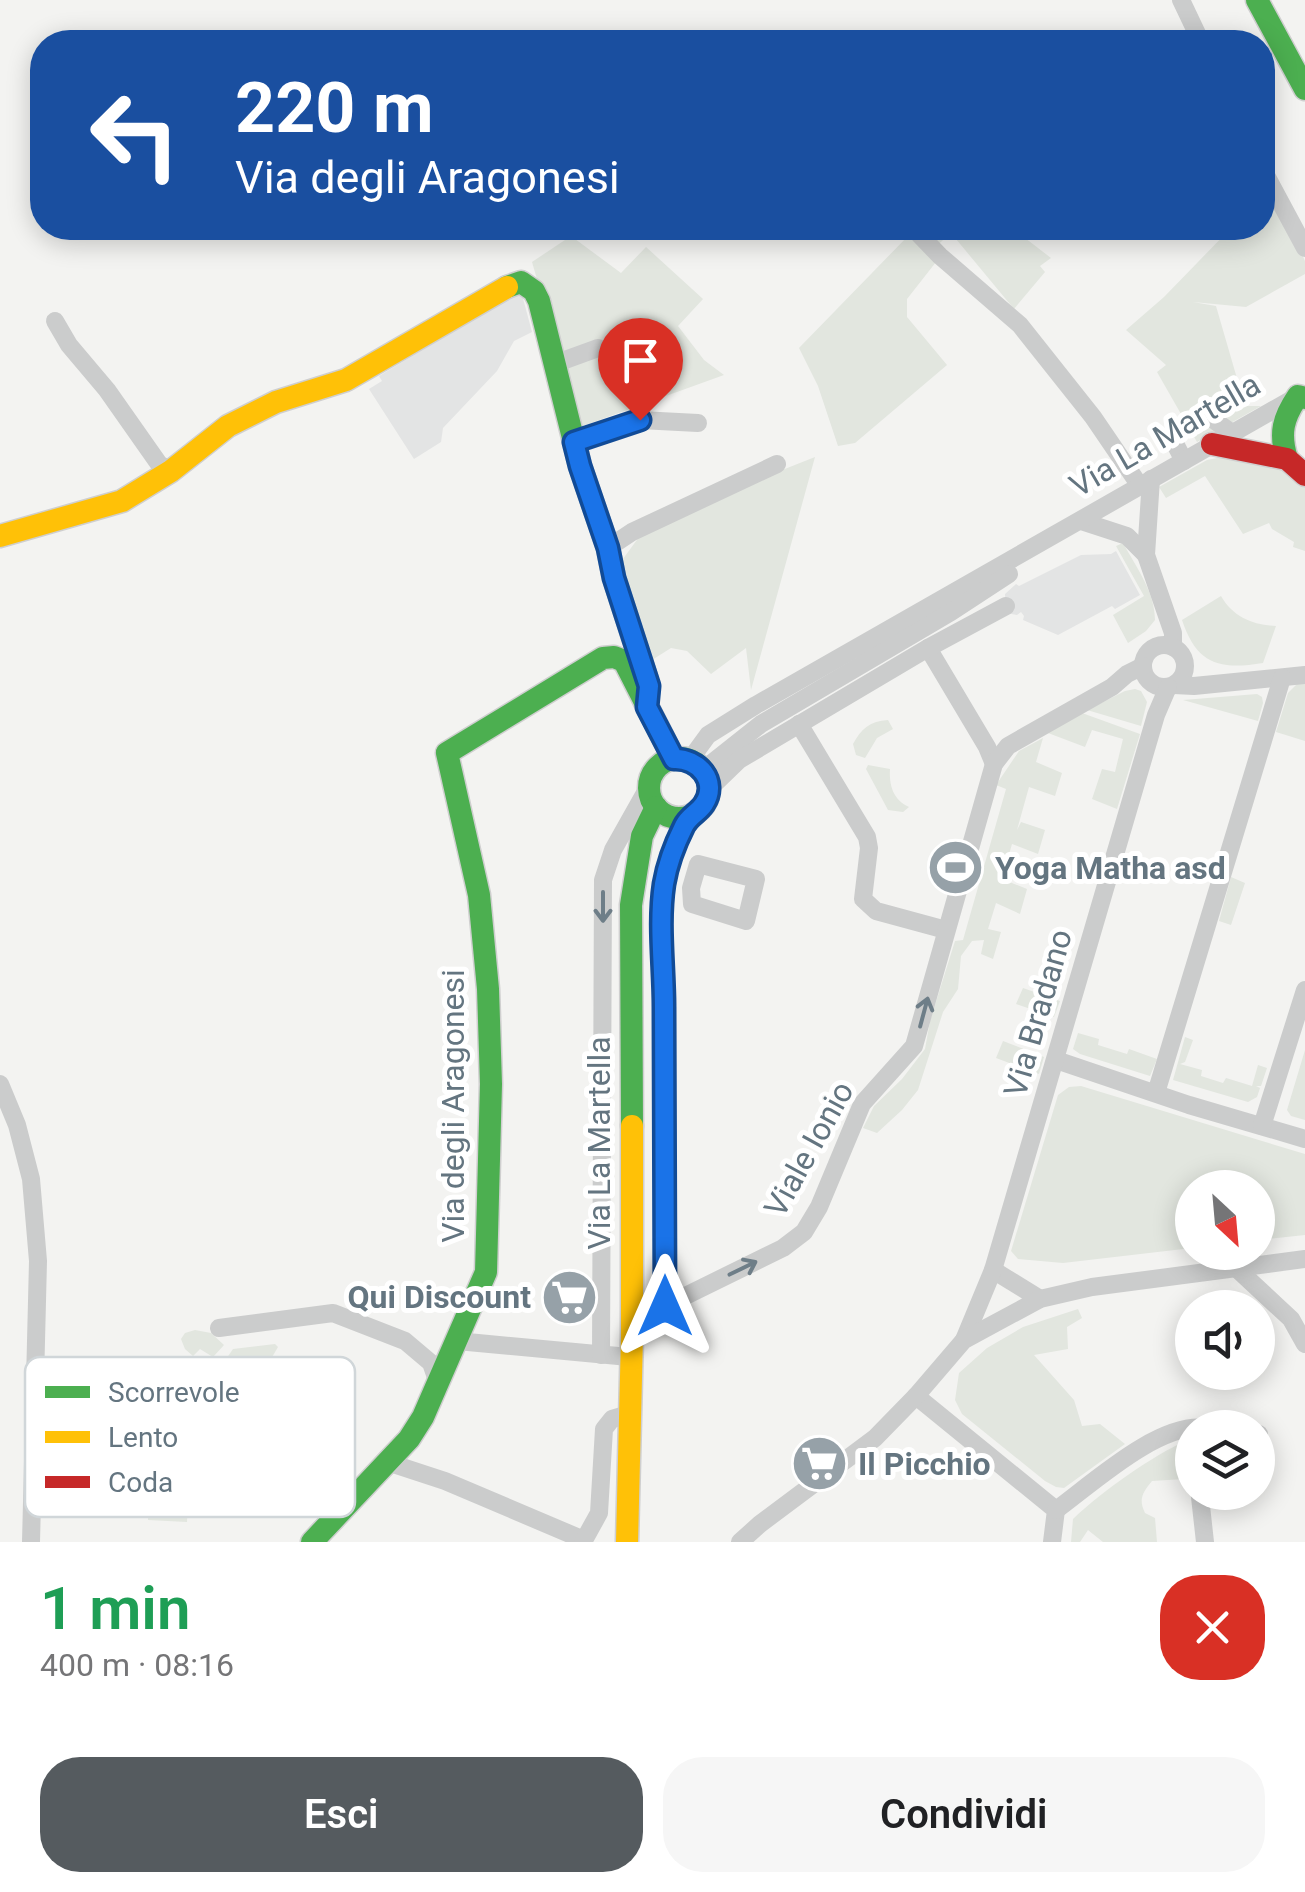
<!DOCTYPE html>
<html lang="it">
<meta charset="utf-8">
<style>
:root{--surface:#fff;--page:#f6f6f6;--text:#202124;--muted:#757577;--accent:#555b5f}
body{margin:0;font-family:Roboto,sans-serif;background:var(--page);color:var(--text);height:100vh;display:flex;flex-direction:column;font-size:38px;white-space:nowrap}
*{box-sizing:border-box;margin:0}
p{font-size:32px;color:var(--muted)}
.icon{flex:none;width:55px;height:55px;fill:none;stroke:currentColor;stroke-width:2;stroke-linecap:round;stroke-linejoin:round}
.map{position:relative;height:1542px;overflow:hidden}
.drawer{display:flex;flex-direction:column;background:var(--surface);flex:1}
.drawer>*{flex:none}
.banner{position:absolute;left:30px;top:30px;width:1245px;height:210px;border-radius:40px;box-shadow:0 5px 25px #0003;background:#1a4fa0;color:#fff;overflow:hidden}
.needle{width:65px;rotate:154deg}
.controls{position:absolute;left:1175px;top:1170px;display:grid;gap:20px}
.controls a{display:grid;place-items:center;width:100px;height:100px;border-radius:50%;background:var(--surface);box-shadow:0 5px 25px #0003;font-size:50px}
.pin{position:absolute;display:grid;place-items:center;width:85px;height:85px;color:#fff;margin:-102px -42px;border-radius:50% 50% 50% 0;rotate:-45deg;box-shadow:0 0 10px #0007}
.pin .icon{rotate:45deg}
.me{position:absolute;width:110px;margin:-55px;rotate:0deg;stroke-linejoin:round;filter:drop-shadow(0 0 8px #0008)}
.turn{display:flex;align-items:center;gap:35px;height:210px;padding:0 40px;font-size:45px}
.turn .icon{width:130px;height:130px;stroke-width:2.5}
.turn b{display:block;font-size:70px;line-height:85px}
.round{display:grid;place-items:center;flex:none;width:105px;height:105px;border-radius:40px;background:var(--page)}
.headline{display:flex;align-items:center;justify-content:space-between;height:170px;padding:0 40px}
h1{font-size:60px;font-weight:600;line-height:75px;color:#1e9e55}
.action{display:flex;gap:20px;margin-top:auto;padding:20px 40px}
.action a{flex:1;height:115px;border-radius:40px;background:var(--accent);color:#fff;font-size:40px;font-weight:600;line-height:115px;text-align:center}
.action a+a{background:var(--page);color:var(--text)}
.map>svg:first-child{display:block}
.built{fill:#e3e4e4}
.green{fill:#e2e6df}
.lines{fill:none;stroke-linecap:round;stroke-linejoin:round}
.fast-casing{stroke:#cfcfcf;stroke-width:25}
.slow-casing{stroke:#cfcfcf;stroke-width:25}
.jam-casing{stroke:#cfcfcf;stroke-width:25}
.street{stroke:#cbcccc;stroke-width:18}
.fast{stroke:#4caf50;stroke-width:22}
.slow{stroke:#ffc107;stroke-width:22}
.jam{stroke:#c62828;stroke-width:22}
.oneway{stroke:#6e7e88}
.route-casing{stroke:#114b97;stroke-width:25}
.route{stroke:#1a73e8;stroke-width:18}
.labels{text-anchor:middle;stroke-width:10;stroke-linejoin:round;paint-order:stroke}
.street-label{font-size:32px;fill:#647580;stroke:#fff}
.poi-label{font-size:32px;font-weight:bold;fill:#647580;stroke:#fff;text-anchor:start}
.key{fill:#fff;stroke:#d0d6d9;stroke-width:2.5}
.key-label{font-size:28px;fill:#647580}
</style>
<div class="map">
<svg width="1305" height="1542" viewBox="0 0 1305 1542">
<rect width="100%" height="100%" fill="#f3f3f1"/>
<g class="built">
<path d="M521 291 532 332 514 341 497 371 443 428 441 442 414 459 369 389 382 381 379 376Z"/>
<path d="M1116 551 1140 595 1115 609 1112 606 1058 635 1023 620 1024 616 1021 612 1017 615 1006 613 1005 594 1016 584 1019 586 1081 555 1111 554Z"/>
</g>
<g class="green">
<path d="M1272 186 1305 261V274L1246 307 1193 302 1216 306 1245 406H1261L1197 442 1157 372 1166 365 1126 330 1164 297 1231 228H1262L1263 195Z"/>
<path d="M914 228H1012L1051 258 1040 266 1045 272 1014 309 951 233 933 249Z"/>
<path d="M571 236 621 273 646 247 703 299 678 326 704 360 724 375 580 427 532 262Z"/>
<path d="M908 236 936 262 907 299V317L947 365 855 443 838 446 818 386 799 348Z"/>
<path d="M1237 454 1264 459 1305 485V551L1293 547 1294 542 1272 529 1269 523 1243 534 1205 476 1166 498 1159 487 1207 460Z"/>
<path d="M815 457 751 690 746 648 711 674 687 651 671 648 652 660 620 563 639 537 762 478Z"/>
<path d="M1123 543C1136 567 1155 592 1155 620L1146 631 1128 643 1113 615 1144 596 1116 546Z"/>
<path d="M1221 596C1233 617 1253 625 1276 626L1263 663C1220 670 1197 665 1182 620Z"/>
<path d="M1298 683H1305V741L1276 732 1288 693Z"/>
<path d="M1135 689 1141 691 1147 702 1141 726 1087 710 1125 691Z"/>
<path d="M1257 694 1262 697 1263 703 1258 721 1183 700Z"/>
<path d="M1082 713 1140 734 1117 809 1092 799 1102 769 1115 772 1123 739 1092 730 1085 747 1048 733Z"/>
<path d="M888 720 893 729 877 738 865 758 856 755 853 744C861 729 870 721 888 720Z"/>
<path d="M1043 738 1036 762 1062 773 1055 796 1029 787 1017 830 1021 822 1045 830 1038 854 1012 844 1002 879 1027 889 1020 914 996 903 988 929 1001 932 993 959 981 954 984 940 972 941 961 956 958 989 943 1012 918 1090 902 1110 877 1133 863 1128 874 1106 902 1079 925 1049 930 1021 955 941 963 940 1006 789 996 785 1019 751Z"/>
<path d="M868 765 890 769C889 785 893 800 909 807L903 812 888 810 866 769Z"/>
<path d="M1231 877 1245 883 1231 925 1219 921Z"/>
<path d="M1023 988 1060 1001 1054 1017 1016 1004Z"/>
<path d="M1078 1033 1099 1039 1098 1045 1127 1054 1129 1049 1157 1059 1150 1076 1080 1054 1073 1049Z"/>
<path d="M1185 1037 1193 1040 1185 1062 1180 1064 1202 1070 1201 1076 1223 1083 1226 1078 1252 1086 1258 1065 1267 1068 1261 1086H1256L1260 1088 1257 1097 1248 1102 1173 1080Z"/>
<path d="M1003 1041 1044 1057 1039 1074 996 1058Z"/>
<path d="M1305 1050V1120L1291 1116 1287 1110Z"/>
<path d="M1081 1086 1305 1154V1235L1258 1240V1188H1192V1248L1063 1263 1018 1259 1011 1251 1058 1095 1069 1087Z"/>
<path d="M1078 1309 1082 1318 1067 1327 1068 1349 1034 1355 1074 1400 1082 1426 1100 1424 1125 1444 1064 1488 1056 1487 1045 1481 962 1414 955 1400 959 1373 987 1348 1023 1327Z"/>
<path d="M195 1330 211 1333 224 1345 213 1357 200 1349 193 1356 185 1349 181 1339 185 1333Z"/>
<path d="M275 1344 278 1347 268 1364 225 1369 222 1365 233 1349Z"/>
<path d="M1189 1439H1192V1466L1184 1467V1479L1152 1481C1143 1492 1138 1499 1145 1513L1155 1518 1157 1542H1103L1088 1530 1080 1542H1071L1073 1519C1105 1489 1149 1458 1189 1439Z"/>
<path d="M150 1449 190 1451 187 1522 148 1520Z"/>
</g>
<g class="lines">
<defs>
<g id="fast">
<path d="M1257 0 1305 89"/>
<path d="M507 287 521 282 534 291 539 301 580 466 608 548 614 578 646 677"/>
<path d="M1287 459C1279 433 1283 418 1298 396L1305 398"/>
<circle cx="679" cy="788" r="30"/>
<path d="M632 1126 631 905 642 836 656 807"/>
<path d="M312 1542 409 1439 423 1417 486 1272 491 1084 488 989 479 895 447 753 603 658 614 657 624 661 674 759"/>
</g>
<g id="slow">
<path d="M0 536 122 501 171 471 228 426 276 402 346 380 507 287"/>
<path d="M627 1542 632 1336V1126"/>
</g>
<path id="jam" d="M1212 444 1287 459 1305 475"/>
</defs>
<use href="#fast" class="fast-casing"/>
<use href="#slow" class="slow-casing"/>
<use href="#jam" class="jam-casing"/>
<g class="street">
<path d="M1181 0 1201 42"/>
<path d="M1262 168 1305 248"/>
<path d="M913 228 940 256 1020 325 1093 417 1140 486"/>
<path d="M55 321 69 345 107 390 159 464 171 471"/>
<path d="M554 364 598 348"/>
<path d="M1211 418 1232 433"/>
<path d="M1170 434 1184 461"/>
<path d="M574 442 640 420 698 423"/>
<path d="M1151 479 1146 555 1173 633V647"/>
<path d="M1081 521 1127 536 1146 555"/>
<path d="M608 548 632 532 777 464"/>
<circle cx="1164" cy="666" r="21"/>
<path d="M928 648 987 747 994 764"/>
<path d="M1174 685 1194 686 1305 675"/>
<path d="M799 724 867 837 869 848 863 899 876 911 946 930"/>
<path d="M689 761 708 735 756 705 1296 397"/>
<path d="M703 770 761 724 951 612 1009 574"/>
<path d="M709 789 739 760 928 648 1006 606"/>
<path d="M698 864 756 879 746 921 692 904 691 888Z"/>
<path d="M1056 1060 1189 1105 1305 1139"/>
<path d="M0 1084 17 1125 31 1179 38 1261 31 1542"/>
<path d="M1156 1093 1282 678"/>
<path d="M1262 1126 1305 990"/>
<path d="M1236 1268 1291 1319 1305 1344"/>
<path d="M993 1270 1040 1299"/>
<path d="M665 1306 663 970 661 905 666 873 683 827 691 815"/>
<path d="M219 1328 333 1313 405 1341 431 1363 438 1383"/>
<path d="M632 1336 651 1317 665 1306 783 1248 804 1232 819 1207 862 1104 914 1046 994 764 1008 746 1112 687 1127 674 1143 666"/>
<path d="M964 1340 993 1270 1156 715 1168 687"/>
<path d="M457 1341 629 1357"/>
<path d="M601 1355 603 880 613 850 649 786"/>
<path d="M916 1396 1056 1510 1052 1542"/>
<path d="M1258 1434H1259"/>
<path d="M387 1462 445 1481 584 1540"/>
<path d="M1200 1497 1205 1542"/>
<path d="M1056 1510C1093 1483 1159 1422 1205 1428"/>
<path d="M583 1542 599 1513 604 1429 612 1419 629 1414"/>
<path d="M740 1542 760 1524 875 1438 916 1396 964 1340 1040 1299 1092 1287 1305 1259"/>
</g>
<use href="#fast" class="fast"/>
<use href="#slow" class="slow"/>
<use href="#jam" class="jam"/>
</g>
<defs><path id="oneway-shaft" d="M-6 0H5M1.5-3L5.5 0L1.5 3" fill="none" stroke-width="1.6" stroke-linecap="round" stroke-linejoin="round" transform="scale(2.5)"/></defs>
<g class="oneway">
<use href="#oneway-shaft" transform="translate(603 907) rotate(90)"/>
<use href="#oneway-shaft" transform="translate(924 1012) rotate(-75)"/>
<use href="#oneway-shaft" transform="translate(743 1268) rotate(-26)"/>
</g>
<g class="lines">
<defs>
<path id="route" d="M640 420 574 442 580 466 608 548 614 578 649 686 647 707 674 759C698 758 719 781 704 804 698 813 689 816 684 826 675 844 667 866 664 884 658 924 664 966 664 1007 664 1107 665 1206 665 1306"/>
</defs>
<use href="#route" class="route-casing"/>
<use href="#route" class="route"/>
</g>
<defs>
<symbol id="stadium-disc" viewBox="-11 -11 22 22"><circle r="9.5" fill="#96a1a8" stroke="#fff"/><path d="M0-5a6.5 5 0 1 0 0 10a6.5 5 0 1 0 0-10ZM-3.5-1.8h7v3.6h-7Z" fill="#fff"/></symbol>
<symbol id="supermarket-disc" viewBox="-11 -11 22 22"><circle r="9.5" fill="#96a1a8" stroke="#fff"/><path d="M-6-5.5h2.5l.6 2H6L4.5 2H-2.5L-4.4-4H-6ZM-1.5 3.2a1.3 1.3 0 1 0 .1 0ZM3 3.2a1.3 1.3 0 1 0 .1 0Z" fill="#fff"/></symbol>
</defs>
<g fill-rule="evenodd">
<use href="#stadium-disc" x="924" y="836" width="63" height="63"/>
<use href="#supermarket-disc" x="538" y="1266" width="63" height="63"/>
<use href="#supermarket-disc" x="788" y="1432" width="63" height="63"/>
</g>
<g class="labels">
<g class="street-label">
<text transform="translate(1165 435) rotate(-30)" y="11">Via La Martella</text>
<text transform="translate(1038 1013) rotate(-74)" y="11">Via Bradano</text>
<text transform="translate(453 1106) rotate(-90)" y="11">Via degli Aragonesi</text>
<text transform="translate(599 1143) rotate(-90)" y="11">Via La Martella</text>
<text transform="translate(809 1149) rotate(-61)" y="11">Viale Ionio</text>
</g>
<g class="poi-label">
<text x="995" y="879">Yoga Matha asd</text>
<text x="531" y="1308" text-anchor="end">Qui Discount</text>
<text x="858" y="1475">Il Picchio</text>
</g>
</g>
<rect x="25" y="1357" width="330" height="160" rx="15" class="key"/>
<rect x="45" y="1386" width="45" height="12" fill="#4caf50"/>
<rect x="45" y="1431" width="45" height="12" fill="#ffc107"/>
<rect x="45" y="1476" width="45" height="12" fill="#c62828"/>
<g class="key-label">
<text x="108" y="1402">Scorrevole</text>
<text x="108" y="1447">Lento</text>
<text x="108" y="1492">Coda</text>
</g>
</svg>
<div class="controls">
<a><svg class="needle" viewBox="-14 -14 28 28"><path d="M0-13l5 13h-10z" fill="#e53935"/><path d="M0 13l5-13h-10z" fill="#757577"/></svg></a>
<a><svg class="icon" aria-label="sound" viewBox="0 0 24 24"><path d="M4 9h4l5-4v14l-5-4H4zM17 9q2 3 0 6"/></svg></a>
<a><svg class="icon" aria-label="layers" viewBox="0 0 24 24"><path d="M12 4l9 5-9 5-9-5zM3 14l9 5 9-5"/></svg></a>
</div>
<div class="pin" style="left:640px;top:420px;background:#d93025"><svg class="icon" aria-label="arrive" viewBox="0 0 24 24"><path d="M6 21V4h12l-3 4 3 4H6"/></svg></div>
<svg class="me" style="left:665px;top:1306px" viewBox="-20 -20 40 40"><path d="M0-17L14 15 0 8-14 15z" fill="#1a73e8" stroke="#fff" stroke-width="4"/></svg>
<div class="banner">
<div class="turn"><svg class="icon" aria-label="left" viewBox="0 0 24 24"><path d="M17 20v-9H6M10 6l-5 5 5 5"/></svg><div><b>220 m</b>Via degli Aragonesi</div></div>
</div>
</div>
<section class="drawer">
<div class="headline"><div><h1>1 min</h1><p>400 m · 08:16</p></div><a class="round" style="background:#d93025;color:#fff"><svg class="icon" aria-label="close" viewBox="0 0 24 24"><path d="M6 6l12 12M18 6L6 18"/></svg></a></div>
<div class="action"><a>Esci</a><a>Condividi</a></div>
</section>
